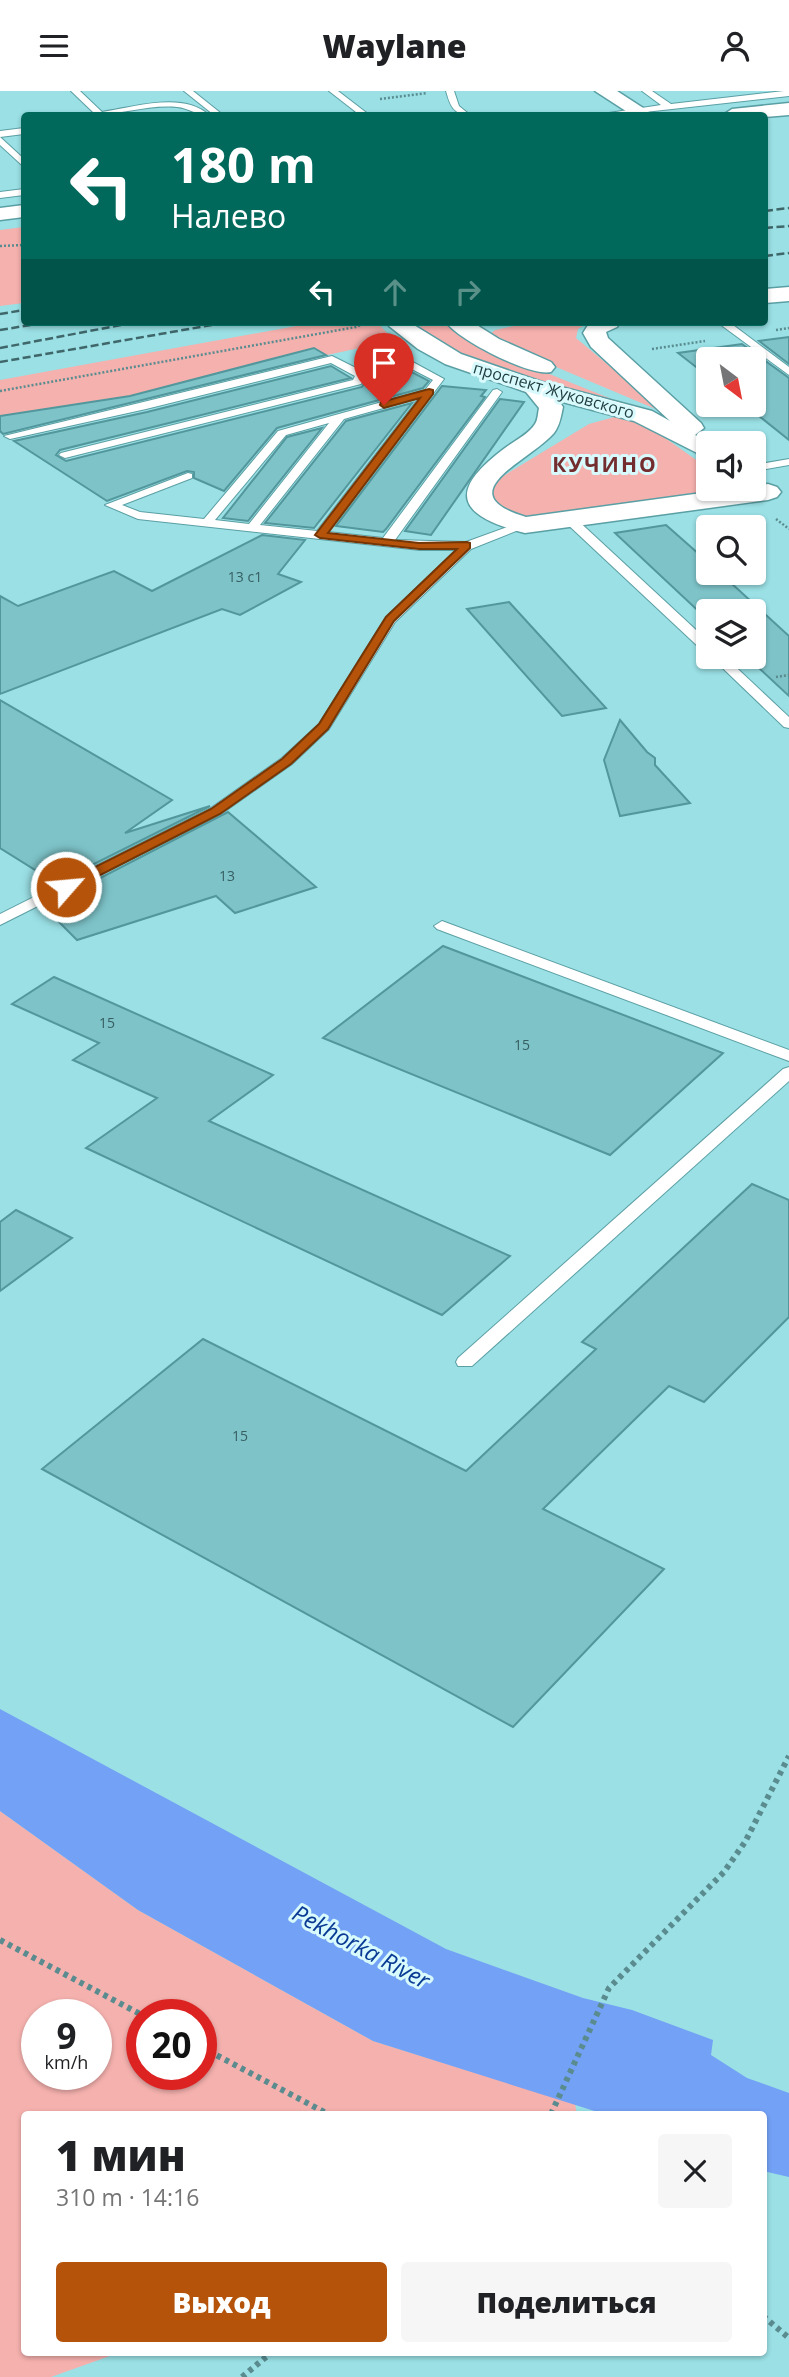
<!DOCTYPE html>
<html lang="ru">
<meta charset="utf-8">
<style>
:root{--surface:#fff;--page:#f6f6f6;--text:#202124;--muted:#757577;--accent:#b45309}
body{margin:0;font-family:"Open Sans",sans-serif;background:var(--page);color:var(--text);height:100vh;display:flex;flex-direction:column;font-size:26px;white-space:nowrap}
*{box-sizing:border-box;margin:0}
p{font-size:23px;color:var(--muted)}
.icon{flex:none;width:38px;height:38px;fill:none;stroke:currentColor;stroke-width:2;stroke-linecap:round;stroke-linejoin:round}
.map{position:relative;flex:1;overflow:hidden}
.panel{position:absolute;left:21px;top:2020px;width:746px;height:245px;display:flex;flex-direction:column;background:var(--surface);border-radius:7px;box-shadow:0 2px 5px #0004}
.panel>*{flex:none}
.guide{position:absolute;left:21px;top:21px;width:747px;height:214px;border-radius:7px;box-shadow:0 2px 5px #0004;background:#00695c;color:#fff;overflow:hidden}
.needle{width:46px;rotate:148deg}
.controls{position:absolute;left:696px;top:256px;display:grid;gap:14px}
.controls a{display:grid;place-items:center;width:70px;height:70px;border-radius:7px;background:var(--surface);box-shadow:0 2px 5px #0004;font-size:35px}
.speed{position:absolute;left:21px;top:1908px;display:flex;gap:14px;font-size:35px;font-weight:700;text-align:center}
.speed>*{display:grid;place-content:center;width:91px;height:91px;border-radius:50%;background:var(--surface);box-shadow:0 2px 5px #0004;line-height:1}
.speed small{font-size:18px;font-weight:400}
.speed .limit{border:10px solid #d22;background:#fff;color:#111}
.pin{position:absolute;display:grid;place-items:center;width:60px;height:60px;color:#fff;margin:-72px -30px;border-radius:50% 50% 50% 0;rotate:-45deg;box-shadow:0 0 7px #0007}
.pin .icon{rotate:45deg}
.me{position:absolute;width:77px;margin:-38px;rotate:63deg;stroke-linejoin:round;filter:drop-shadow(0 0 5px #0008)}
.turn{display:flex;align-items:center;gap:24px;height:147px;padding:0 35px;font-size:32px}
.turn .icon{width:91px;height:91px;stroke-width:2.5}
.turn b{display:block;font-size:49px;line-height:60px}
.lanes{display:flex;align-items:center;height:66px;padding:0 35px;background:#0003;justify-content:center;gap:35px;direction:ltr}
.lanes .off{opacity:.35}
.round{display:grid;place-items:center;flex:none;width:74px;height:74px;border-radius:7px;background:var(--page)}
.summary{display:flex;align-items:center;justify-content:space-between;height:119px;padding:0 35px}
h1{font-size:42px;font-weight:800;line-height:52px}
.button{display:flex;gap:14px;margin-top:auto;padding:14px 35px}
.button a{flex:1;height:80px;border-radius:7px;background:var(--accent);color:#fff;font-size:28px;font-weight:800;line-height:80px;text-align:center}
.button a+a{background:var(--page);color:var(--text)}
header{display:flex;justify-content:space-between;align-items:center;height:91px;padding:0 35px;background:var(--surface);font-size:32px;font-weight:800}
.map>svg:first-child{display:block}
.green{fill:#f5b1ae;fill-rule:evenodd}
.water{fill:#73a1f5}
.building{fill:#7dc3c8;stroke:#52979c;stroke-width:2}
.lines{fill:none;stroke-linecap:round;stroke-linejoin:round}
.lane-casing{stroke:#5a9fa4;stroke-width:2}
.secondary-casing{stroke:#5a9fa4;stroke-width:3}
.path-far1{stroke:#5a8b8f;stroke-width:2.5;stroke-dasharray:2 2;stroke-linecap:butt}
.path{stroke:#5a8b8f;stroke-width:6;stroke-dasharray:4.5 4.5;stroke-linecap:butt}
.lane{fill:#fff;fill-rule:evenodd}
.secondary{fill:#fff;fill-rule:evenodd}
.rail{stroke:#3f676a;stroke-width:2.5;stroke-dasharray:8 3.5;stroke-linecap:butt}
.route{fill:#b45309;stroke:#753606;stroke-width:2}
.labels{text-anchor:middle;stroke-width:6;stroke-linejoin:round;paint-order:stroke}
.number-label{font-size:14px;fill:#375f62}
.far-street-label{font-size:16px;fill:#203e40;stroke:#d8fafd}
.far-district-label{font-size:21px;font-weight:bold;letter-spacing:2px;fill:#742d2e;stroke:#d8fafd}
.near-water-label{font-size:23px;font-style:italic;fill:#093b95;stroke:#d8fafd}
</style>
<header><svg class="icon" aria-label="menu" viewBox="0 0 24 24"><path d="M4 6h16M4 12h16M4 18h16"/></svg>Waylane<svg class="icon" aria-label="person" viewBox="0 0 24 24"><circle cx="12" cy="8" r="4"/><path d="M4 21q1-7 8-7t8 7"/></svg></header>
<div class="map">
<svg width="789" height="2286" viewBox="0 0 789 2286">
<rect width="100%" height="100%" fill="#9ae0e5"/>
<g class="green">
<path d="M24 136V212L0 215V139Z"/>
<path d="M318 231H377L407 264 374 254 327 264 314 257 130 305 0 325V289Z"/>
<path d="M447 231 532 276 614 309 610 311 448 261 411 237Z"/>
<path d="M532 231H590L578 238 576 247 661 318 658 319 523 262 489 244 495 239Z"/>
<path d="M618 325 644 332 709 378V397H729L726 400 524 427 491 414 489 398 495 390 589 333Z"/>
<path d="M0 1720 138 1819 373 1950 575 2013 577 2023H24V2261H121L51 2286H0ZM37 1923H96V1983H37ZM142 1923H201V1983H142Z"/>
</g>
<path class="water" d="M0 1618 446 1858 583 1907 632 1919 713 1949 711 1964 747 1987 789 2002V2086L763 2080V2023H604L373 1950 138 1819 0 1720Z"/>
<g class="building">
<path d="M789 246V273L759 250Z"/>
<path d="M742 253 789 287V349L744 313H754V268H709V286L678 262Z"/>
<path d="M314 257 326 264 3 343 0 340V325L130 305Z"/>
<path d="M331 275 351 287 60 359 56 364 66 370 362 296 367 288 408 279 429 290 423 297 277 337 224 400 194 387V381L187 380 107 410 14 350 147 321Z"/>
<path d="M442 295 486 299 481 305 485 306 386 438 383 441 336 435Z"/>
<path d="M500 308 524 311 431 444 405 440Z"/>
<path d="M412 312 314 437 265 432 346 330Z"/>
<path d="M322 337 248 430 223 427 287 346Z"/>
<path d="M666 434 709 472V481H719L789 545V605L746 565H754V520H709V530L615 442Z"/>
<path d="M262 444 305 449 278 483 301 491 240 524 222 518 0 603V505L18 515 114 480 152 500Z"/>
<path d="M509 511 606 617 562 625 467 518Z"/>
<path d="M0 609 172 709 125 742 210 715 56 792 0 757Z"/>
<path d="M620 629 647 661 655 667V674L690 712 620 725 604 669Z"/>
<path d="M228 721 316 796 235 822 216 805 77 849 46 818 80 807 71 802Z"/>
<path d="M443 855 723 962 610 1064 323 947Z"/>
<path d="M54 886 273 984 209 1030 510 1165 442 1224 86 1057 157 1007 73 969 99 952 12 913Z"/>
<path d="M752 1093 789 1109V1226L704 1311 669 1295 543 1418 664 1478 513 1636 42 1378 203 1248 466 1380 596 1258 582 1251Z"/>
<path d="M16 1119 72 1147 0 1200V1131Z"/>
</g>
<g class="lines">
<defs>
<g id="lane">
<path d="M71 0H80L102 21C134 16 183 0 209 24 198 25 189 17 177 16 151 13 119 24 92 24L94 22Z"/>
<path d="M184 0H193L223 24H214Z"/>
<path d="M329 0H338L368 23 348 24 356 21Z"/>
<path d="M446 0H454L459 15 470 24C453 24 450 14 446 0Z"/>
<path d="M642 0H652L671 13 784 0H789V5L618 24H596L661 14Z"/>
<path d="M24 37V43L0 46V40Z"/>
<path d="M0 46 24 68V76L0 54Z"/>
<path d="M24 98V104L0 107V101Z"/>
<path d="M717 231H729L789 276V284Z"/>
<path d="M332 265 362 280 409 269 444 288 328 441 383 447 493 299 497 298 502 301 395 449 466 451 521 431 531 434 471 458 395 531 329 638 292 673 221 723 0 834V823L211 717 282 667 319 633 386 526 456 459H420L138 428 105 414 188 382 192 383V387L122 414 140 421 204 428 278 340 425 299 433 289 408 276 365 286 361 293 65 367 59 364 61 362 353 289 355 285 331 272 146 318 10 348 4 345ZM419 307 317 440 260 434 344 328ZM329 332 249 433 215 429 286 344Z"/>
<path d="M789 368V374L754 380V374Z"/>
<path d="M565 425H573L709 551V562L704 561 565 431Z"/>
<path d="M710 565H724L789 626V637L784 636Z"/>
<path d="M442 830 789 959V970L437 838 434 835Z"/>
<path d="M789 976V990L472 1275H458L456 1271 458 1267 783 978Z"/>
</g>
<g id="secondary">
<path d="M595 0H617L654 24H632Z"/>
<path d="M789 12V24L765 26 723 24 732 18Z"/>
<path d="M24 114V126L0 129V117Z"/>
<path d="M789 196V210L765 212V198Z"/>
<path d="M391 231H409L461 263 542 291 652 320 670 330 591 256 583 242 590 231H620L617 236 606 241 608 247 701 332 704 337 695 344 710 352 709 368 634 330 559 310 563 316C561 325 560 334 554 342 530 370 446 402 526 426L768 393 777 396 781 401 777 406 768 409 525 442C458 425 446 401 505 357 514 350 529 343 535 333 538 329 538 321 539 317L526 301 445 273 418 258 389 235Z"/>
<path d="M446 231H472L499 248 551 271 555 276 551 281C531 286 458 249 446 231Z"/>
</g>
</defs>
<use href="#lane" class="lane-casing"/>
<use href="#secondary" class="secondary-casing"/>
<g class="path-far1">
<path d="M380 8 427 2"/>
<path d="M0 155 24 154"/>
<path d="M776 239 789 237"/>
<path d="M652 258 705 250"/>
<path d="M0 300 356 236 368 231"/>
<path d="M776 428 789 438"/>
<path d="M776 586 789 584"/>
</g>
<g class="path">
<path d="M0 1849 142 1924"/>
<path d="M201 1956 328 2023"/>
<path d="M551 2023 609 1897 724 1781 745 1751 789 1665"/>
<path d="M763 2225 789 2247"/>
<path d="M242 2286 272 2261"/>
</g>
<use href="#lane" class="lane"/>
<use href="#secondary" class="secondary"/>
<g class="rail">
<path d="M765 120 789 117"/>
<path d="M765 137 789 135"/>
<path d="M765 165 789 162"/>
<path d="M0 223 24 219"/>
<path d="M0 239 49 231"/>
<path d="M0 257 137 231"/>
<path d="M0 271 229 231"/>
</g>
</g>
<path class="route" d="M429 298 433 299V303L328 442 419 452 467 451 470 452V457L394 530 328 638 291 673 220 723 71 799H61V793L211 718 282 668 319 633 386 526 457 458H419L320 447 315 444 420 307 384 317 380 314 381 311Z"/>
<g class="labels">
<g class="number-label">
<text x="245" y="491">13 с1</text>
<text x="227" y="790">13</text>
<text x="107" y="937">15</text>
<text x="522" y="959">15</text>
<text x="240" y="1350">15</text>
</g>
<g class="far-street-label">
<text transform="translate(554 299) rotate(16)" y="6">проспект Жуковского</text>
</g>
<g class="far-district-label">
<text x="605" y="381">КУЧИНО</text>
</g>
<g class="near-water-label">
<text transform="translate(361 1856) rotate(28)" y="8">Pekhorka River</text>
</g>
</g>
</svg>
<div class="controls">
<a><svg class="needle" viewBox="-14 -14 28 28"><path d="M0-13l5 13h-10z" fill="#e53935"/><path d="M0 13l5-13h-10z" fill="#757577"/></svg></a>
<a><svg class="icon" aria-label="sound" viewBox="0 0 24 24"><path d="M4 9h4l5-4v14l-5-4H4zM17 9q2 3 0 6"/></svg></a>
<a><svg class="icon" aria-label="search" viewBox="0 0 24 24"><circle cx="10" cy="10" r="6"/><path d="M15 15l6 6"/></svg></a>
<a><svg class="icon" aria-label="layers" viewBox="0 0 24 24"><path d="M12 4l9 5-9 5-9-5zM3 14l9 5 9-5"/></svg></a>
</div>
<div class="speed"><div>9<small>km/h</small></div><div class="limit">20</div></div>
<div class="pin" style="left:384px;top:314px;background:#d93025"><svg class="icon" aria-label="arrive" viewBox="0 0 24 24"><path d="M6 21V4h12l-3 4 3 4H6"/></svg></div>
<svg class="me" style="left:66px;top:796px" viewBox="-20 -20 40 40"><circle r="17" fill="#b45309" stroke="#fff" stroke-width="3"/><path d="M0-11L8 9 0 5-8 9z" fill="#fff"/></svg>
<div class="guide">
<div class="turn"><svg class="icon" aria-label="left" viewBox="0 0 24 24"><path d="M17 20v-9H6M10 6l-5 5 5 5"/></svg><div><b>180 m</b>Налево</div></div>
<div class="lanes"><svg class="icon" aria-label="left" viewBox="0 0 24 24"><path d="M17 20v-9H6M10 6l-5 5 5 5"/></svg><svg class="icon off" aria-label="ahead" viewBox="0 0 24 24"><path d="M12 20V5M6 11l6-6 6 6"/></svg><svg class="icon off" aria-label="right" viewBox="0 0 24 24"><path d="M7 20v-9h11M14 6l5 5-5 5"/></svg></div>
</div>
<section class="panel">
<div class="summary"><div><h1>1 мин</h1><p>310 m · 14:16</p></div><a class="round"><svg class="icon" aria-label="close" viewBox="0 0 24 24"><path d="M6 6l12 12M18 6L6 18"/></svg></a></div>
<div class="button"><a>Выход</a><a>Поделиться</a></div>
</section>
</div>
